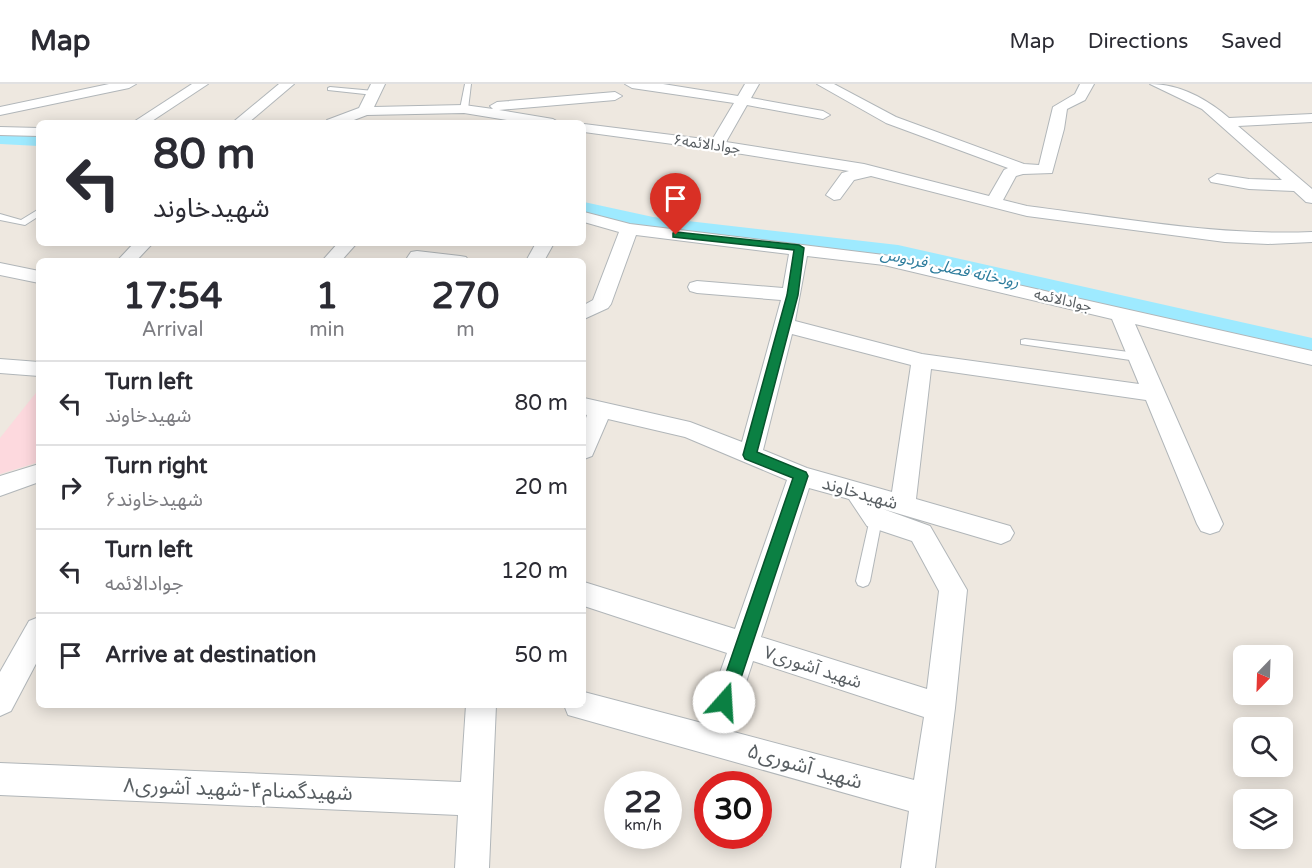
<!DOCTYPE html>
<meta charset="utf-8">
<style>
:root{--surface:#fff;--page:#f7f7f7;--text:#2b2b33;--muted:#7c7c81;--line:#e1e1e2}
body{margin:0;font-family:"Varela Round","Noto Sans Arabic",sans-serif;background:var(--page);color:var(--text);height:100vh;display:flex;flex-direction:column;font-size:22px;white-space:nowrap}
*{box-sizing:border-box;margin:0}
p{font-size:20px;color:var(--muted)}
.icon{flex:none;width:33px;height:33px;fill:none;stroke:currentColor;stroke-width:2;stroke-linecap:round;stroke-linejoin:round}
.map{position:relative;flex:1;overflow:hidden}
.side{position:absolute;left:36px;top:174px;width:550px;height:450px;display:flex;flex-direction:column;background:var(--surface);border-radius:9px;box-shadow:0 3px 15px #0003}
.side>*{flex:none}
.hud{position:absolute;left:36px;top:36px;width:550px;height:126px;border-radius:9px;box-shadow:0 3px 15px #0003;background:#fff;color:var(--text);overflow:hidden}
.needle{width:39px;rotate:203deg}
.buttons{position:absolute;left:1233px;top:561px;display:grid;gap:12px}
.buttons a{display:grid;place-items:center;width:60px;height:60px;border-radius:9px;background:var(--surface);box-shadow:0 3px 15px #0003;font-size:30px}
.speed{position:absolute;left:604px;top:687px;display:flex;gap:12px;font-size:30px;font-weight:700;text-align:center}
.speed>*{display:grid;place-content:center;width:78px;height:78px;border-radius:50%;background:var(--surface);box-shadow:0 3px 15px #0003;line-height:1}
.speed small{font-size:15px;font-weight:400}
.speed .limit{border:9px solid #d22;background:#fff;color:#111}
.pin{position:absolute;display:grid;place-items:center;width:51px;height:51px;color:#fff;margin:-62px -26px;border-radius:50% 50% 50% 0;rotate:-45deg;box-shadow:0 0 6px #0007}
.pin .icon{rotate:45deg}
.me{position:absolute;width:66px;margin:-33px;rotate:19deg;stroke-linejoin:round;filter:drop-shadow(0 0 4px #0008)}
.turn{display:flex;align-items:center;gap:21px;height:126px;padding:0 18px;font-size:27px}
.turn .icon{width:78px;height:78px;stroke-width:2.5}
.turn b{display:block;font-size:42px;line-height:51px}
.eta{display:flex;justify-content:space-evenly;align-items:center;height:102px;text-align:center}
.eta b{font-size:36px;font-weight:700;line-height:42px}
ul{padding:0;list-style:none}
li{display:flex;align-items:center;gap:18px;height:84px;padding:0 18px;border-top:2px solid var(--line)}
li div{flex:1}
li b{display:block;font-size:22px}
li em{font-style:normal}
header{display:flex;align-items:center;gap:36px;box-sizing:border-box;height:84px;padding:0 30px;background:var(--surface);border-bottom:2px solid var(--line)}
header strong{font-size:28px}
nav{display:flex;gap:33px;margin-inline-start:auto;font-size:21px}
.map>svg:first-child{display:block}
.medical{fill:#fdd9de}
.lines{fill:none;stroke-linecap:round;stroke-linejoin:round}
.river{fill:#9eeaff;fill-rule:evenodd}
.lane-casing{stroke:#b1b6b9;stroke-width:2}
.street-casing{stroke:#b1b6b9;stroke-width:2}
.lane{fill:#fff;fill-rule:evenodd}
.street{fill:#fff;fill-rule:evenodd}
.route{fill:#0b8043;stroke:#07532c;stroke-width:1.5}
.labels{text-anchor:middle;stroke-width:4.5;stroke-linejoin:round;paint-order:stroke}
.far-street-label{font-size:15px;fill:#595f63;stroke:#fff}
.far-water-label{font-size:16px;font-style:italic;fill:#2e7d9d;stroke:#fff}
.street-label{font-size:18px;fill:#595f63;stroke:#fff}
.near-street-label{font-size:21px;fill:#595f63;stroke:#fff}
</style>
<header>
<strong>Map</strong>
<nav><a>Map</a><a>Directions</a><a>Saved</a></nav>
</header>
<div class="map">
<svg width="1312" height="784" viewBox="0 0 1312 784">
<rect width="100%" height="100%" fill="#eee8e0"/>
<path class="medical" d="M39 305V378L0 390V354Z"/>
<g class="lines">
<g class="river">
<path d="M6 47 39 48V62L0 60V48Z"/>
<path d="M584 118 653 133 898 161 1312 254V276L898 179 653 149 584 134Z"/>
</g>
<defs>
<g id="lane">
<path d="M465 0H471L468 25 464 27 460 25Z"/>
<path d="M330 3 374 7 377 9 374 11 328 6V4Z"/>
<path d="M39 125V132L25 141 0 136V130L21 136Z"/>
<path d="M1025 255 1137 269 1142 273 1137 277 1021 260V256Z"/>
<path d="M877 425 881 426 883 430 870 497 868 501 863 503 858 501 856 497 871 430 873 426Z"/>
</g>
<g id="street">
<path d="M109 0H136L129 4 0 31V23Z"/>
<path d="M192 0H208L149 39H132Z"/>
<path d="M279 0H294L248 39H232Z"/>
<path d="M371 0H385L374 23 464 21 493 25 490 22 497 18 615 8 622 12 615 16 499 26 553 35 560 39H525L464 29 367 31 346 39H325L327 36 359 24Z"/>
<path d="M625 0H663L738 12 745 0H759L751 14 823 27 830 31 823 35 747 21 726 58 864 80 989 112 1004 86 1008 84 886 39 817 0H834L896 33 1024 80 1039 81 1053 23 1075 10 1080 0H1094L1085 16 1067 25 1064 45 1052 89 1023 90 1016 92 1003 116 1027 122C1122 134 1216 152 1312 148V158L1268 160 1225 158 1027 132 871 92 854 96 840 115 834 116 826 111 842 89 849 87 717 66 584 48V40L712 56 734 19 632 4Z"/>
<path d="M1150 0C1180 0 1207 15 1229 34L1312 30V38L1238 42 1312 105V119L1306 118 1294 107 1249 105 1211 98 1209 95 1217 90 1249 95 1282 96 1202 25Z"/>
<path d="M0 43 39 44V52L0 51Z"/>
<path d="M584 128 630 140 884 171 1312 267V281L1135 240 1223 440 1219 447 1210 450 1201 447 1197 440 1146 316 931 285 916 415 1010 442 1014 449 1010 456 1001 460 883 425 930 442 967 506 955 624 935 784H901L909 727 568 631 564 621H584V608L702 639 727 569 584 522V498L735 545 787 396 685 353 608 335 592 372 584 375V340L587 331 584 330V314L690 338 742 358 781 216 697 209 690 207 688 203 690 199 697 197 783 204 789 170 636 151 611 220 608 224 584 235V221L593 216 619 148 584 138ZM807 172 884 181 1112 235 1139 300 922 270 795 237ZM792 250 911 281 892 408 807 384 763 366ZM809 404 849 415 867 442 912 457 939 507 927 605 761 553ZM753 577 924 633 914 696 730 647Z"/>
<path d="M134 159H153L136 177H117Z"/>
<path d="M338 159H357L341 177H322Z"/>
<path d="M536 159H554L544 177H526Z"/>
<path d="M417 167 460 172 466 173 469 177H405L411 168Z"/>
<path d="M0 179 39 187V199L0 191Z"/>
<path d="M0 275 39 278V292L0 289Z"/>
<path d="M39 380V398L0 412V392Z"/>
<path d="M39 533V574L11 627 0 632V588L29 537Z"/>
<path d="M466 621H496L489 784H455L458 731 0 711V679L461 698Z"/>
</g>
</defs>
<use href="#lane" class="lane-casing"/>
<use href="#street" class="street-casing"/>
<use href="#lane" class="lane"/>
<use href="#street" class="street"/>
</g>
<path class="route" d="M676 148 799 161 804 164 798 211 757 368 806 388 808 392 733 618 731 624 724 626 718 624 716 618 793 394 745 375 743 371 787 211 794 166 673 153V149Z"/>
<g class="labels">
<g class="far-street-label">
<text transform="translate(707 60) rotate(8)" y="5">جوادالائمه۶</text>
<text transform="translate(1063 216) rotate(13)" y="5">جوادالائمه</text>
</g>
<g class="far-water-label">
<text transform="translate(950 183) rotate(12)" y="6">رودخانه فصلی فردوس</text>
</g>
<g class="street-label">
<text transform="translate(860 409) rotate(16)" y="6">شهیدخاوند</text>
<text transform="translate(813 583) rotate(18)" y="6">شهید آشوری۷</text>
</g>
<g class="near-street-label">
<text transform="translate(805 682) rotate(16)" y="7">شهید آشوری۵</text>
<text transform="translate(238 705) rotate(2)" y="7">شهیدگمنام۴-شهید آشوری۸</text>
</g>
</g>
</svg>
<div class="buttons">
<a><svg class="needle" viewBox="-14 -14 28 28"><path d="M0-13l5 13h-10z" fill="#e53935"/><path d="M0 13l5-13h-10z" fill="#7c7c81"/></svg></a>
<a><svg class="icon" aria-label="search" viewBox="0 0 24 24"><circle cx="10" cy="10" r="6"/><path d="M15 15l6 6"/></svg></a>
<a><svg class="icon" aria-label="layers" viewBox="0 0 24 24"><path d="M12 4l9 5-9 5-9-5zM3 14l9 5 9-5"/></svg></a>
</div>
<div class="speed"><div>22<small>km/h</small></div><div class="limit">30</div></div>
<div class="pin" style="left:676px;top:151px;background:#d93025"><svg class="icon" aria-label="arrive" viewBox="0 0 24 24"><path d="M6 21V4h12l-3 4 3 4H6"/></svg></div>
<svg class="me" style="left:724px;top:618px" viewBox="-20 -20 40 40"><circle r="19" fill="#fff"/><path d="M0-13L10 11 0 6-10 11z" fill="#0b8043"/></svg>
<div class="hud">
<div class="turn"><svg class="icon" aria-label="left" viewBox="0 0 24 24"><path d="M17 20v-9H6M10 6l-5 5 5 5"/></svg><div><b>80 m</b>شهیدخاوند</div></div>
</div>
<section class="side">
<div class="eta">
<div><b>17:54</b><p>Arrival</p></div>
<div><b>1</b><p>min</p></div>
<div><b>270</b><p>m</p></div>
</div>
<ul>
<li><svg class="icon" aria-label="left" viewBox="0 0 24 24"><path d="M17 20v-9H6M10 6l-5 5 5 5"/></svg><div><b>Turn left</b><p>شهیدخاوند</p></div><em>80 m</em></li>
<li><svg class="icon" aria-label="right" viewBox="0 0 24 24"><path d="M7 20v-9h11M14 6l5 5-5 5"/></svg><div><b>Turn right</b><p>شهیدخاوند۶</p></div><em>20 m</em></li>
<li><svg class="icon" aria-label="left" viewBox="0 0 24 24"><path d="M17 20v-9H6M10 6l-5 5 5 5"/></svg><div><b>Turn left</b><p>جوادالائمه</p></div><em>120 m</em></li>
<li><svg class="icon" aria-label="arrive" viewBox="0 0 24 24"><path d="M6 21V4h12l-3 4 3 4H6"/></svg><div><b>Arrive at destination</b></div><em>50 m</em></li>
</ul>
</section>
</div>
